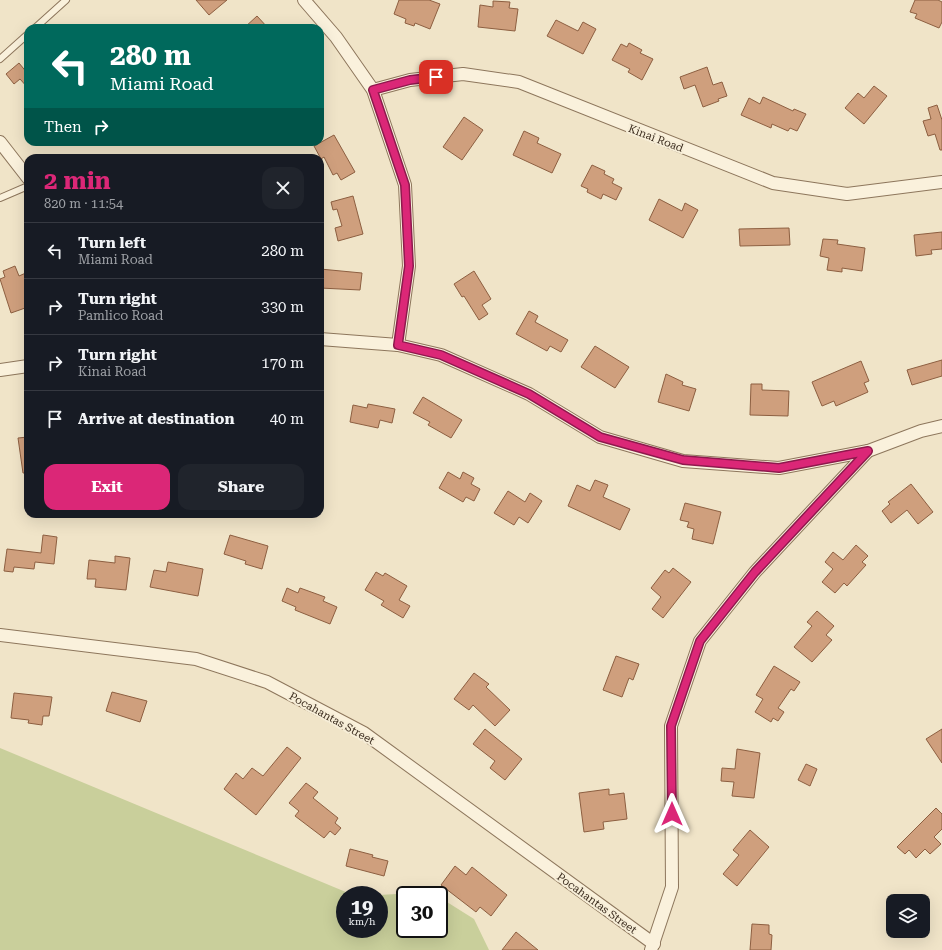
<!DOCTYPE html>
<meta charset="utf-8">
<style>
:root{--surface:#171b24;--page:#20242c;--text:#f1f3f6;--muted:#9ea1a6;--line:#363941;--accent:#db2777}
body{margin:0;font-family:"Roboto Serif",serif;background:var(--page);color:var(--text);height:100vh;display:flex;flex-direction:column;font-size:15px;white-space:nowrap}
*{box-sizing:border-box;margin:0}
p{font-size:13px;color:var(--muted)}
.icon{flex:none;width:22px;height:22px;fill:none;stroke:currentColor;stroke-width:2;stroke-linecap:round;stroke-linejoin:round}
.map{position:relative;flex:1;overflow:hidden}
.details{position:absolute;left:24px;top:154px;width:300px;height:364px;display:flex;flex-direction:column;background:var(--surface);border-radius:12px;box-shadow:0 4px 16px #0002}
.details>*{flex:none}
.top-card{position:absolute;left:24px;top:24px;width:300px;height:122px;border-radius:12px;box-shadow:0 4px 16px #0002;background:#00695c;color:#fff;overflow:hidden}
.buttons{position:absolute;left:886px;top:894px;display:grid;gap:8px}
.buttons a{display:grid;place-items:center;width:44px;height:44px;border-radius:8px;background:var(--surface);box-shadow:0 4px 16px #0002;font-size:20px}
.speed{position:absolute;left:336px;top:886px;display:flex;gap:8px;font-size:20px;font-weight:700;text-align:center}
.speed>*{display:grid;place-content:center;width:52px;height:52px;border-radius:50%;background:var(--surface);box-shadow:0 4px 16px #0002;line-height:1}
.speed small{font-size:10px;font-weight:400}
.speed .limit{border:2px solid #111;border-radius:6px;background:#fff;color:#111}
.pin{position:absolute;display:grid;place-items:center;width:34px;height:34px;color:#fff;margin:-17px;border-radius:8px;box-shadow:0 2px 6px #0006}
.me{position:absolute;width:44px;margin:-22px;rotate:0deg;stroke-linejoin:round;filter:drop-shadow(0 0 3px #0008)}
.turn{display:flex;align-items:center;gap:14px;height:84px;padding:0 20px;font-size:18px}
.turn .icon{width:52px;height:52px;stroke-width:2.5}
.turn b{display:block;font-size:28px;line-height:34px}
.then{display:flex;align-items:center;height:38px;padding:0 20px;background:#0003;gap:8px;font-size:15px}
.round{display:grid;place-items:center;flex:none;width:42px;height:42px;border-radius:12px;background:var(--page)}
.overview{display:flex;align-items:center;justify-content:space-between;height:68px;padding:0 20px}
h1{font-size:24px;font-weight:700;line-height:30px;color:var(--accent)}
.primary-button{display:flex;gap:8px;margin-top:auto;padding:8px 20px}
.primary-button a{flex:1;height:46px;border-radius:12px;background:var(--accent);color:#fff;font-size:16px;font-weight:700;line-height:46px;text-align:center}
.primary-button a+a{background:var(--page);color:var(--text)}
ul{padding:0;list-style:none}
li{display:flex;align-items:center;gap:12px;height:56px;padding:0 20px;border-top:1px solid var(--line)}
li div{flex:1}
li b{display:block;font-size:15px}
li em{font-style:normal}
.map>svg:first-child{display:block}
.green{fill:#c9cf9b}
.building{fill:#cf9f7d;stroke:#8d5f41}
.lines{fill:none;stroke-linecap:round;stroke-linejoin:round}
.lane-casing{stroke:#8d765c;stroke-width:8}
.street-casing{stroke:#8d765c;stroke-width:14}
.lane{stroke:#faf1dc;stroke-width:6}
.street{stroke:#faf1dc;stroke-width:12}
.route-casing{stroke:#8e194d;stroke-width:10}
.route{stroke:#db2777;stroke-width:7}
.labels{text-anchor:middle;stroke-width:4;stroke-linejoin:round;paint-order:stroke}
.street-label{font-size:11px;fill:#3d2e20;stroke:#f7eed8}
</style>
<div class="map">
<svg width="942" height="950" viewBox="0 0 942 950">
<rect width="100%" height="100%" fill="#f0e4c8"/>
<path class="green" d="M0 748 353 895H345V929H379V895L431 892 436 895H405V929H439V897L474 919 489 950H0Z"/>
<g class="building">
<path d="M196 0H227L209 15Z"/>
<path d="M399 0H429L440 4 430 29 415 23 414 26 405 23 406 19 394 14Z"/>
<path d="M915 0H938L942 2V22L939 28 915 18 917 14 910 12Z"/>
<path d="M493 1 510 2 509 8 518 9 515 31 478 27 480 5 493 7Z"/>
<path d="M257 16 268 28H244Z"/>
<path d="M556 20 578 31 583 22 596 29 583 54 547 36Z"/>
<path d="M629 43 642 50 640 53 653 59 642 80 628 72 630 69 612 60 621 44 627 47Z"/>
<path d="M19 63 28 74V88L20 79 14 84 6 74Z"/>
<path d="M707 67 713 85 722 82 727 96 718 99 719 101 703 107 695 85 684 89 680 77Z"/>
<path d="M874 86 887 96 864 124 845 108 858 93 864 98Z"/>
<path d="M763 97 793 111 794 109 806 114 797 131 790 128 788 131 772 124 771 128 741 115 749 98 760 104Z"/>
<path d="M937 105 942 120V150H940L935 134 928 136 923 121 931 119 928 108Z"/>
<path d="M464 117 483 130 462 160 443 147Z"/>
<path d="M524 131 539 138 537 143 561 154 552 173 513 155Z"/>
<path d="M334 135 355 172 341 180 337 173 333 175 324 157 321 159 314 146Z"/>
<path d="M592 165 605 171 604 174 614 179 612 183 622 188 616 200 603 194 601 199 587 192 588 189 581 186Z"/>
<path d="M353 196 363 234 338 241 335 228 342 226 337 209 333 210 331 202Z"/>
<path d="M659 199 682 211 685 203 698 210 683 238 649 220Z"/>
<path d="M789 228 790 245 740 246 739 229Z"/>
<path d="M942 232V249L931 250 932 254 916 256 914 235Z"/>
<path d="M823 239 838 240 837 244 865 248 862 271 842 268V272L827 270 829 258 820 256Z"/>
<path d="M15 266 19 276 28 272V307L11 313 0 279 5 277 3 271Z"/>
<path d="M320 269 362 273 360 290 320 288Z"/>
<path d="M474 271 491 299 482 305 488 314 479 320 464 296 462 297 454 284Z"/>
<path d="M529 311 538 316 535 322 568 340 561 352 550 346 547 351 516 334Z"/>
<path d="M595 346 629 367 615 388 581 367Z"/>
<path d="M942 360V376L912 385 907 370Z"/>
<path d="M861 361 869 381 864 383 868 392 836 406 834 401 822 406 812 382Z"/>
<path d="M666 374 683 382 682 385 696 389 689 411 658 402Z"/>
<path d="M751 384H762V390L789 391 788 416 750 415Z"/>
<path d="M423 397 462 420 451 438 428 425 430 422 413 413Z"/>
<path d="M368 404 395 409 392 423 380 420 378 428 350 422 353 405 367 408Z"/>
<path d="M28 437V473H23L18 438Z"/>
<path d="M448 472 460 479 463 472 474 478 471 484 480 489 474 501 466 497 463 502 439 488Z"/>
<path d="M595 480 608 485 603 497 630 509 620 530 568 506 577 485 590 491Z"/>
<path d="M911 484 933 512 918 524 907 510 891 523 882 511 890 504 888 502Z"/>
<path d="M508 491 525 502 530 493 542 501 528 523 519 517 514 525 494 513Z"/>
<path d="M685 503 721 512 713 544 692 539 694 529 687 527 689 522 680 520Z"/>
<path d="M43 535 57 537 54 564 35 562 34 569 14 567 13 572 4 571 7 549 41 553Z"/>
<path d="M230 535 268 546 262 569 245 564 246 561 224 554Z"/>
<path d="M856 545 868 556 862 562 866 565 847 586 844 583 835 593 822 582 833 569 825 562 833 552 843 560Z"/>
<path d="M115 556 130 558 126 590 95 587 96 579H87L89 560 115 563Z"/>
<path d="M168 562 203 569 198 596 150 587 154 570 166 572Z"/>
<path d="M673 568 691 582 663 618 652 609 661 597 651 588 665 570 669 573Z"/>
<path d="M376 572 383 576 385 573 407 586 399 600 410 606 403 618 381 605 384 601 365 590Z"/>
<path d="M287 588 298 593 300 588 325 597 323 601 337 607 330 624 295 610 296 607 282 601Z"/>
<path d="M817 611 834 626 826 635 832 640 812 662 794 647 812 626 807 622Z"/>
<path d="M616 656 639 664 633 680 629 678 622 697 603 690Z"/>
<path d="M774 666 800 682 794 691 791 689 778 708 784 712 778 721 773 718 771 722 755 712 763 699 756 695Z"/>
<path d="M474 673 489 684 486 687 510 710 495 726 473 705 469 710 454 699Z"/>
<path d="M112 692 147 701 140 722 106 711Z"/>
<path d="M14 693 52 697 49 716H43L42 725 28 723 29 720 11 718Z"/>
<path d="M485 729 522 759 505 780 490 768 495 761 473 744Z"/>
<path d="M942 729V763L926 739Z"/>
<path d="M287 747 301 758 256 815 224 789 236 773 243 779 252 768 263 776Z"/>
<path d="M737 749 760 753 754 798 732 796 734 782 721 781 722 768 735 769Z"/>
<path d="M806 764 817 769 810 786 798 780Z"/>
<path d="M306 783 318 792 313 798 338 818 335 823 341 828 335 835 330 831 324 838 295 816 299 811 289 803Z"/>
<path d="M609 789V795L624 793 627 819 603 822 604 829 584 832 579 793Z"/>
<path d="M936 808 942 814V829L934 837 941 844 930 854 925 849 916 858 909 850 905 854 897 847Z"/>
<path d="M750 830 769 847 737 886 723 874 739 855 733 850Z"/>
<path d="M350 849 373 855 372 857 388 861 384 876 346 866Z"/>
<path d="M455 866 466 875 472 867 507 895 491 916 480 907 476 912 441 885Z"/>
<path d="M752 924 769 925V934L772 935 771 950H750Z"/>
<path d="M516 932 538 950H502Z"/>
</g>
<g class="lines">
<defs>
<g id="lane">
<path d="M35 28 66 0"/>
<path d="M0 59 28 34"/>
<path d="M0 198 28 186"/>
</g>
<g id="street">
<path d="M304 0 336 37 373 90 405 185 409 266 398 345"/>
<path d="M373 90 410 80 463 74 519 82 773 183 847 194 942 182"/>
<path d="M0 142 28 178"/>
<path d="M320 339 398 345 441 355 529 394 600 437 683 461 779 468 868 451"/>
<path d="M0 370 28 366"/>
<path d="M0 635 196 659 267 682 364 733 654 944"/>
<path d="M651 950 672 887 671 726 700 641 755 572 868 451 921 431 942 426"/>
</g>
</defs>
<use href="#lane" class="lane-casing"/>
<use href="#street" class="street-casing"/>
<use href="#lane" class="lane"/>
<use href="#street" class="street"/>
</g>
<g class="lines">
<defs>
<path id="route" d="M436 77 410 80 373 90 405 185 409 266 398 345 441 355 529 394 600 437 683 460 779 468 868 451 755 572 700 641 671 726 672 814"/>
</defs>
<use href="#route" class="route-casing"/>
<use href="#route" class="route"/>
</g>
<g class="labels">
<g class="street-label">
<text transform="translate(656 138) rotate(21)" y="4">Kinai Road</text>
<text transform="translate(332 718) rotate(29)" y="4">Pocahantas Street</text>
<text transform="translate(597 903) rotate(36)" y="4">Pocahantas Street</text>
</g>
</g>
</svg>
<div class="buttons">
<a><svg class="icon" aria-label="layers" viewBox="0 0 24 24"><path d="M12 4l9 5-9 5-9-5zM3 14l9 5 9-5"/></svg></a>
</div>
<div class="speed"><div>19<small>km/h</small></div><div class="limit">30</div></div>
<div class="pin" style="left:436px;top:77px;background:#d93025"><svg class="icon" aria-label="arrive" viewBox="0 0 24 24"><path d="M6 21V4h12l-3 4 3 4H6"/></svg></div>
<svg class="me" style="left:672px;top:814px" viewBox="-20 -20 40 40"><path d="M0-17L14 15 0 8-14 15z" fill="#db2777" stroke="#fff" stroke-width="4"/></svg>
<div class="top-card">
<div class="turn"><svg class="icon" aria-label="left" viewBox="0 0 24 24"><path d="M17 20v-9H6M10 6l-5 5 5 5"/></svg><div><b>280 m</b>Miami Road</div></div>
<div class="then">Then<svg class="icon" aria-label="right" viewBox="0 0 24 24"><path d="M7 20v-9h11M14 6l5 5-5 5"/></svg></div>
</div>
<section class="details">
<div class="overview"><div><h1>2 min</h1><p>820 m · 11:54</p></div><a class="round"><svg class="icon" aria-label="close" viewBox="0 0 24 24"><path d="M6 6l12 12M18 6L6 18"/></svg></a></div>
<ul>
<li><svg class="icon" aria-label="left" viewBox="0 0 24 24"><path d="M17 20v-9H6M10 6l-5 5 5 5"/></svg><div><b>Turn left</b><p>Miami Road</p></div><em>280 m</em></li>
<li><svg class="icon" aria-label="right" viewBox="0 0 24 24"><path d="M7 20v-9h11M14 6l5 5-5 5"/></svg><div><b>Turn right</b><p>Pamlico Road</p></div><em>330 m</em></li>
<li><svg class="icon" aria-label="right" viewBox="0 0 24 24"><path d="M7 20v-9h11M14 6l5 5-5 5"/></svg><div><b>Turn right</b><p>Kinai Road</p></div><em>170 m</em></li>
<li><svg class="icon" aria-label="arrive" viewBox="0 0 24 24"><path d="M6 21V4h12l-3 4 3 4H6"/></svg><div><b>Arrive at destination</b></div><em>40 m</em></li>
</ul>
<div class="primary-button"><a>Exit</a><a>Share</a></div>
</section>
</div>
